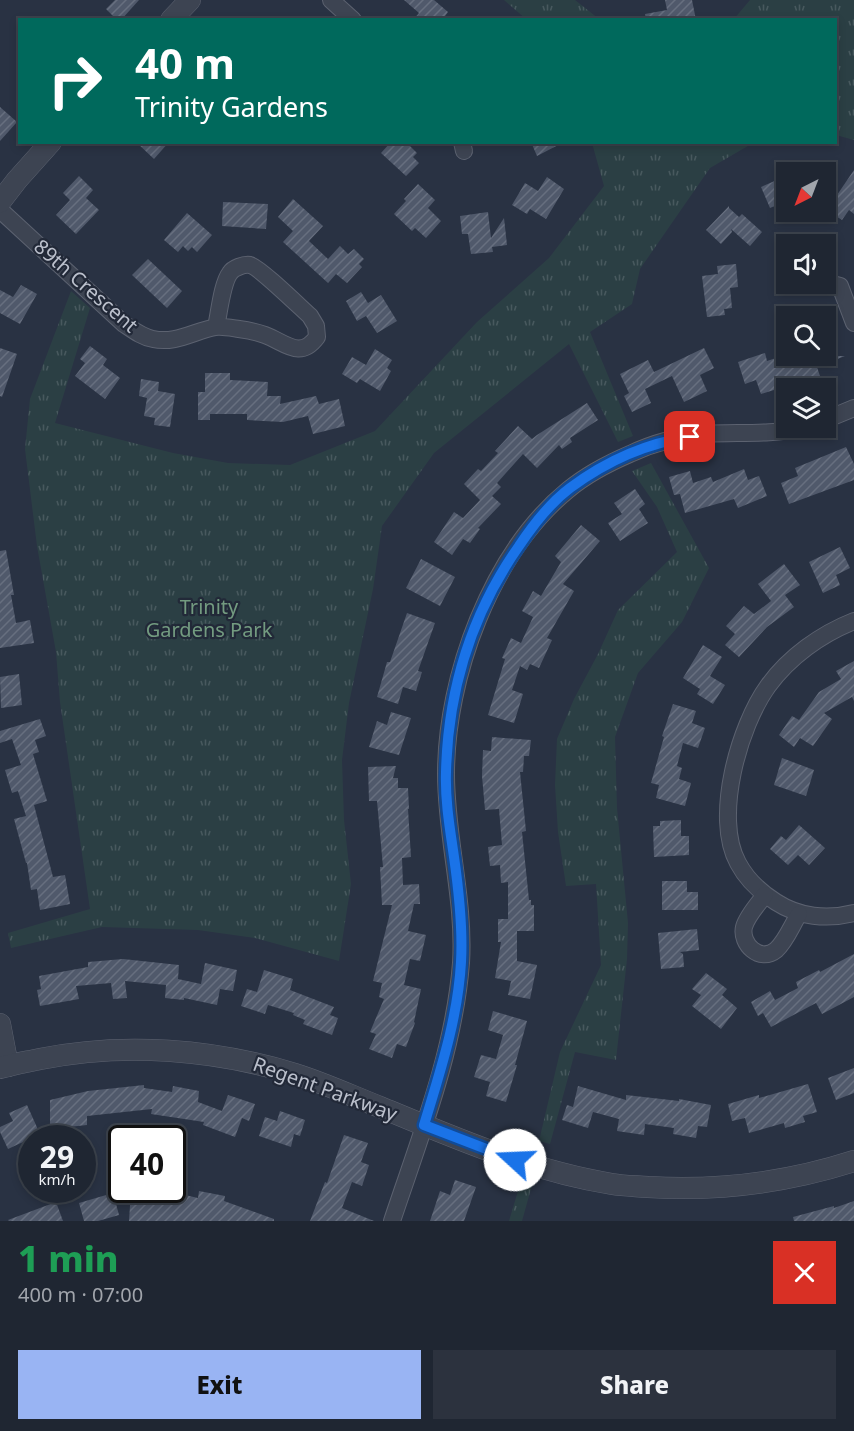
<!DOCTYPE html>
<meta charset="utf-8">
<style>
:root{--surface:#1f2632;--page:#2c323e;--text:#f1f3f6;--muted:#a1a5ac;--line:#3c434d;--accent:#99b4f3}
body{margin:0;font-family:"Noto Sans",sans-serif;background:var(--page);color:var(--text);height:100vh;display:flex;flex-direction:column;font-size:22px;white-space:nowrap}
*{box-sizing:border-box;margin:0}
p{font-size:20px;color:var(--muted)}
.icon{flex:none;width:33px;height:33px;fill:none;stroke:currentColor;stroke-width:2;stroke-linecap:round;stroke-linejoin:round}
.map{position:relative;height:1221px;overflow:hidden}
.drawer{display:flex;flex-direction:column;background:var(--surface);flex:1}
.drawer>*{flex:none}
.banner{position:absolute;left:18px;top:18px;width:819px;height:126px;border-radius:0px;box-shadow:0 3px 9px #0003,0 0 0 2px var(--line);background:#00695c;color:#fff;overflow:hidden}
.needle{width:39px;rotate:222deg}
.tools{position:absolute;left:776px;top:162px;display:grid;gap:12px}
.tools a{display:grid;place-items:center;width:60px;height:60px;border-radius:0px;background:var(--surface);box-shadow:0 3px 9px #0003,0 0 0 2px var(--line);font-size:30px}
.speed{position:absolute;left:18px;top:1125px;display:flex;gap:12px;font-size:30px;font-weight:700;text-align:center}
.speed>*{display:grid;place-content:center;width:78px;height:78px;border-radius:50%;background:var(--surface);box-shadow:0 3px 9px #0003,0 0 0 2px var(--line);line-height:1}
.speed small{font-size:15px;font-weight:400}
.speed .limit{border:3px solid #111;border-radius:9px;background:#fff;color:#111}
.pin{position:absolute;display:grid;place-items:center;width:51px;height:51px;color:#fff;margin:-26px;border-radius:12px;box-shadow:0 3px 9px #0006}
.me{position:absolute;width:66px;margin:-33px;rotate:290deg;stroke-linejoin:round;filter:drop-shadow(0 0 4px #0008)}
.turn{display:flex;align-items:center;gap:21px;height:126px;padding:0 18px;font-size:27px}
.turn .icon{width:78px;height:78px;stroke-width:2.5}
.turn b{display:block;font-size:42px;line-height:51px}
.round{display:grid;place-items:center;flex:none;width:63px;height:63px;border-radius:0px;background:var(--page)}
.headline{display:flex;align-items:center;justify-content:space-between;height:102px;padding:0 18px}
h1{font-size:36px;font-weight:800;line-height:45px;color:#1e9e55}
.action{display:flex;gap:12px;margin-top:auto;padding:12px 18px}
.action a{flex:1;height:69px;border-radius:0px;background:var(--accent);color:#111;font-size:24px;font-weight:800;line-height:69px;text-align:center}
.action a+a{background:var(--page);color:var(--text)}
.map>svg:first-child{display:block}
.park{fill:url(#park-tufts)}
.building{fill:url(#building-hatch)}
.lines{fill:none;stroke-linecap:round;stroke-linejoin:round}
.minor-casing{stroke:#5c6270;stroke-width:18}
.tertiary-casing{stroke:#5c6270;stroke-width:22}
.minor{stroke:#3d4452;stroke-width:16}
.tertiary{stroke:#3d4452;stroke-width:21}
.route-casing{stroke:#114b97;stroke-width:15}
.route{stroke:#1a73e8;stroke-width:10}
.labels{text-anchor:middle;stroke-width:4.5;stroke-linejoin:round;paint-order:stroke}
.street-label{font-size:20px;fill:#bbc0cc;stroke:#222938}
.park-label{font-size:20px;fill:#739b80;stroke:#222938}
</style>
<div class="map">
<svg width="854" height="1221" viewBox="0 0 854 1221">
<defs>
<pattern id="park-tufts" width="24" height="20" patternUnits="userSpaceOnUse" patternTransform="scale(1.5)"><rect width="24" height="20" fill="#2b3f44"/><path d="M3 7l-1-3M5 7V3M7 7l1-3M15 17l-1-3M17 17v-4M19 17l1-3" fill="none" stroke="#48595e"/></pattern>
<pattern id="building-hatch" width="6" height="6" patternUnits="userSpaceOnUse" patternTransform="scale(1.5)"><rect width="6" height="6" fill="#50596b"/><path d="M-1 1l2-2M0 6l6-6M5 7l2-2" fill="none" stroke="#676f7f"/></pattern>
</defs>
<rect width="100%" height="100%" fill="#293243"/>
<g class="park">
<path d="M504 0H575L599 19H526Z"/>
<path d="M750 0H854V140L836 135V20L734 19Z"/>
<path d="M592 143H753L710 168 640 269 632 304 590 332 633 436 618 442 569 344 434 453 382 526 373 589 349 703 342 760 344 820 351 884 339 961 255 938 198 930 102 927 11 948 8 933 90 909 60 702 56 652 37 546 25 449 30 399 71 291 90 308 55 423 173 453 228 463 290 465 375 431 477 322 549 258 604 186Z"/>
<path d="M651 463 709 568 682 622 638 673 615 737 617 808 628 923 627 959 616 1060 575 1052 550 1144 539 1141 560 1052 601 965 596 884 566 886 558 832 555 785 557 739 574 699 598 654 618 610 677 552 657 507 632 471Z"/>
<path d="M521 1181 532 1185 522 1221H509Z"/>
</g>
<g class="building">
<path d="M115 0H139L121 20H117L106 9Z"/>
<path d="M404 0H434L448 12 442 20H413L419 13Z"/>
<path d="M665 0H692L696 20H646L645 14 667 10Z"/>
<path d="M0 107 17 122 0 141Z"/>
<path d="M136 142H169L154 159Z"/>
<path d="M391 142H406L417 153 413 157 419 163 406 176 381 153Z"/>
<path d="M531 142H564L537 156Z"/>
<path d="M854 170V214L849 210 842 220 825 209V203L831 194 835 198Z"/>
<path d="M79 176 93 190 86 198 99 210 76 234 56 215 70 200 63 193Z"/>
<path d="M786 176V201L770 208 761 187Z"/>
<path d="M547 177 564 189 546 219 530 209 527 214 512 205 525 183 538 191Z"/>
<path d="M418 184 435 200 428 208 441 221 426 238 415 228 412 231 394 214 406 201 404 199Z"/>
<path d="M293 199 323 226 309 241 328 259 340 246 348 254 354 249 364 259 359 264 362 267 347 283 336 274 328 283 283 242 293 231 278 217Z"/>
<path d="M223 202 268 204 266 229 222 226Z"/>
<path d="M729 206V208L739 217 742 214 762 232 750 246 731 229 732 232 721 244 706 230Z"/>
<path d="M488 212 491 238 504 218 507 245 492 247 493 252 471 254 468 234H462L460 216Z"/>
<path d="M187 213 212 235 197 252 192 247 188 251 183 246 178 252 164 240Z"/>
<path d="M148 259 182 291 167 308 132 275Z"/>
<path d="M736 264 738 287 730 288 732 308 724 309 725 315 707 317 702 276 718 274 717 266Z"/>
<path d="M21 285 37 294 20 324 0 313V290L13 297Z"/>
<path d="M361 292 368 303 381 295 397 321 377 333 366 316 357 321 346 301Z"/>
<path d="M90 346 107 359 103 365 120 378 105 399 75 376 85 363 80 359Z"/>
<path d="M0 348 17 354 2 397 0 396Z"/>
<path d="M704 348 714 368 700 375 707 391 684 402 672 376 645 389 651 403 632 412 624 396 629 393 620 374 648 360 654 372Z"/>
<path d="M375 349 392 360 387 368 391 371 380 391 360 379 357 383 342 374 352 357 366 365Z"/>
<path d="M765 353 767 361 782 356H845L817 367 821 379 797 388H795L793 384 761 394 756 380 745 384 738 362Z"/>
<path d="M205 373H230V380L268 382 267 396H281L280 404 316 396 319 404 339 399 345 426 313 434 308 416 283 422 247 420V414H210V420H198V392H205Z"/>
<path d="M141 379 159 382 158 391 175 394 170 427 154 425 155 418 144 416 147 398 139 396Z"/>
<path d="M587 403 598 420 570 438 572 442 562 449 559 445 537 468 523 454 497 483 501 487 492 496 501 504 478 528 480 529 470 543 463 539 452 555 434 542 454 512 463 518 480 500 464 484 478 469 481 471 498 453 495 451 518 426 532 439 537 435Z"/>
<path d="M846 447 854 464V480L789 504 781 483 798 476 795 468Z"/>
<path d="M744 469 748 480 759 476 767 496 738 508 734 499 685 513 680 494 674 495 669 477 690 471 693 483 711 477 713 482Z"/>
<path d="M635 489 645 504 639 509 648 523 620 541 608 523 622 514 614 503Z"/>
<path d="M581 525 600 541 563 584 574 591 547 638 552 640 539 668 530 664 527 670 520 666 512 690 523 694 514 723 488 715 505 659 502 658 511 638 521 643 533 617 522 611 533 591 541 596 561 562 555 556Z"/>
<path d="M840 547 850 568 836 575 840 585 823 593 809 562Z"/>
<path d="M6 550 14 595H11L16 623 30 620 34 643 0 648V551Z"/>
<path d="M421 559 455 577 440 606 406 588Z"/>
<path d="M784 564 800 585 785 595 794 607 767 627 739 657 725 645 735 634 726 626 744 606 754 614 771 601 758 584Z"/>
<path d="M407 613 435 623 418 671 422 672 416 691 403 687 398 704 377 697 387 662H390Z"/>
<path d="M703 645 722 657 710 676 725 685 713 704 697 694 700 689 683 678Z"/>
<path d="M854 661V701L852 697 824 713 832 719 813 746 800 738 794 747 779 735 792 716 799 720 819 692 841 679 836 671Z"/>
<path d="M19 674 22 705 1 708 0 677Z"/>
<path d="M673 704 696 711 692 723 705 728 698 748 683 743 677 766 682 768 679 779 691 783 685 806 656 798 659 785 651 783 664 737 662 736Z"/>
<path d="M391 712 411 718 399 755 369 747 377 721 387 725Z"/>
<path d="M40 719 46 736 35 740 39 752 33 754 47 801 34 805 53 877 65 875 70 904 40 910 37 889 31 890 27 863H26L14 819 26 816 18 791 12 793 5 770 21 765 12 739 0 743V731Z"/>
<path d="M492 737 531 740 529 756H524L523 772H520L526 831 522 832 529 900H531V905H534V931H517V961L537 965 530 999 508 995 511 981 495 978 501 942H498V919H508V882L501 883 500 865 490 866 488 847 502 845 499 809 485 810 482 776 483 750 491 751Z"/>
<path d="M782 758 814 770 806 796 774 785Z"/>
<path d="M396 766 393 778H398V788H408L409 809H408L411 857 402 858 403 885 419 884 420 904H414L408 931 426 935 420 961 410 959 404 985 421 989 414 1022 415 1023 406 1047 397 1044 392 1058 369 1049 376 1034 370 1032 384 999 379 997 382 983 373 981 392 905H382L380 867H383L377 801H369L368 767Z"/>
<path d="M681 820V836H689V855L654 857 653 826H660V821Z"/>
<path d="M799 825 825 848 809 865 798 855 788 865 770 849 781 836 786 840Z"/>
<path d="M662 881H687V892H698V910H662Z"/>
<path d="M697 929 699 950 680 952 683 954 684 967 661 969 658 933Z"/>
<path d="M854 954V997L822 1014 816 1003 771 1027 763 1013 758 1016 751 1002 770 991 775 1000 798 988 796 982 819 970 820 972Z"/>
<path d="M123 959 179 965 178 979 201 984 205 963 237 970 233 991 220 989 217 1005 184 998V1000L165 998 166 985 125 981 127 998 113 999 111 983 76 986 79 999 40 1006 37 990 41 989 39 976 88 967V962Z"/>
<path d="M264 970 293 979 290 990 334 1007 330 1015 338 1018 332 1035 303 1024 305 1020 293 1015 294 1013 268 1005 265 1014 241 1006 247 989 257 992Z"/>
<path d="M706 973 727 989 722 995 737 1008 721 1029 692 1006 701 995 692 989Z"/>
<path d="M493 1011 527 1021 515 1065H517L506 1102 486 1096 490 1082 474 1077 481 1055 496 1059 503 1035 488 1030Z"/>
<path d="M854 1068V1093L836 1100 828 1078Z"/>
<path d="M808 1084 817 1112 803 1116 805 1122 785 1128 784 1123 749 1133 745 1118 732 1121 728 1104 759 1095V1098Z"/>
<path d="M144 1085V1088L172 1092 173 1086 199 1091 198 1102 222 1111 228 1095 255 1104 249 1121 242 1118 235 1137 203 1125 204 1122 151 1114 152 1109 87 1116V1125L50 1129V1100L88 1091Z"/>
<path d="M578 1086 626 1100V1095L679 1101V1099L711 1105 707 1127 698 1126 696 1138 673 1134 674 1128 645 1124 644 1135 617 1131 619 1119 593 1112 588 1128 562 1120 567 1105 573 1107Z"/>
<path d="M27 1105 40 1134 8 1149 0 1132V1127L13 1121 9 1113Z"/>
<path d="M280 1111 305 1120 300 1136 294 1134 291 1147 259 1136 265 1117 277 1121Z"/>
<path d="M344 1135 368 1143 361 1162 369 1165 362 1186 352 1182 342 1208 374 1221H310L325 1182 327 1183Z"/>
<path d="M455 1180 476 1187 464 1221H430L440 1191 450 1195Z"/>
<path d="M131 1190H144V1195L184 1198 185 1195 198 1198 199 1191 225 1196 224 1201 274 1219V1221H129Z"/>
<path d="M113 1193 119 1215 98 1221H84L79 1203Z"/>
<path d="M854 1201V1221H794L793 1217 834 1206V1208Z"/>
<path d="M56 1202 63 1221H9L8 1220Z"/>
</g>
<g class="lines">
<defs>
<g id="minor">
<path d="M331 0 353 20"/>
<path d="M462 142 464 151"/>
<path d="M0 210 124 324C133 330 142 337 153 339 176 344 194 331 216 327 222 326 232 328 239 329 247 330 257 332 265 335 286 343 300 360 317 337L316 326 310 316C301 308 259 267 250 265 244 264 233 268 230 273 222 283 219 314 216 327"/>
<path d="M825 282 840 286 854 323"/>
<path d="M825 420 854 408"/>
<path d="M854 621C821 634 789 657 768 686 739 726 713 818 738 863 747 880 760 892 776 902 799 917 827 920 854 913"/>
<path d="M765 895C758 904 747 916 744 927 740 944 760 963 776 950 786 941 792 925 799 914"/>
<path d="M392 1221C420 1137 454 1052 461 963 465 900 446 838 446 774 446 677 491 553 568 490 586 475 609 463 630 454 653 443 679 436 705 434 737 432 769 435 802 428"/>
</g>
<g id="tertiary">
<path d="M171 20 190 0"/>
<path d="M0 202 17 180 51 142"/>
<path d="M0 1024 8 1066"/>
<path d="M0 1068C13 1064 26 1062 40 1059 124 1042 213 1049 295 1074 324 1083 352 1096 380 1107 455 1138 531 1171 612 1184 624 1186 636 1186 648 1187 717 1191 789 1182 854 1161"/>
</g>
</defs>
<use href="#minor" class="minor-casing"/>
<use href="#tertiary" class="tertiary-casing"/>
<use href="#minor" class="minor"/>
<use href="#tertiary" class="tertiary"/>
</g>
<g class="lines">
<defs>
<path id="route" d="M515 1160 424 1125C440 1072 458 1018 461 962 463 927 459 892 454 857 450 829 445 801 446 772 448 690 472 613 519 546 533 525 550 503 570 488 605 462 646 443 690 437"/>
</defs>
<use href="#route" class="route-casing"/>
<use href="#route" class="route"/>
</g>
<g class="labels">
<g class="street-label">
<text transform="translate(86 286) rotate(41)" y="7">89th Crescent</text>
<text transform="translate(325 1089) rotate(20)" y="7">Regent Parkway</text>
</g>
<g class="park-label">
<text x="209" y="614">Trinity<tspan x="209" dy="23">Gardens Park</tspan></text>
</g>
</g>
</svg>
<div class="tools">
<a><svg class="needle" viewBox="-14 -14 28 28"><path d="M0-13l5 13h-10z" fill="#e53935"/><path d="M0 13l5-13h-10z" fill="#a1a5ac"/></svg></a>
<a><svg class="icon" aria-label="sound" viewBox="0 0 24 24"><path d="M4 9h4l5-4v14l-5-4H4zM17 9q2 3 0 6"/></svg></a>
<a><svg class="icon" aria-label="search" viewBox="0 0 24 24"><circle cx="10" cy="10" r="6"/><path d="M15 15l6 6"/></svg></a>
<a><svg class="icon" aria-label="layers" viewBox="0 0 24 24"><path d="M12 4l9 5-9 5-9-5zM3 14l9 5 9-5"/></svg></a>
</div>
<div class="speed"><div>29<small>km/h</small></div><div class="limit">40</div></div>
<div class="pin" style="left:690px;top:437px;background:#d93025"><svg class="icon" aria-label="arrive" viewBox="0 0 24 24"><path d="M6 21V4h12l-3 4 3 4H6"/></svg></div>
<svg class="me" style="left:515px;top:1160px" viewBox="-20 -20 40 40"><circle r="19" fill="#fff"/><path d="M0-13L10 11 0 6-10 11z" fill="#1a73e8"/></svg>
<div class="banner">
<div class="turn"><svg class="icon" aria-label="right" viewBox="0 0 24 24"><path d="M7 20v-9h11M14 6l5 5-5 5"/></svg><div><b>40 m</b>Trinity Gardens</div></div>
</div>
</div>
<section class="drawer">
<div class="headline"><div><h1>1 min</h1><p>400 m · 07:00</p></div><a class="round" style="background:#d93025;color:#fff"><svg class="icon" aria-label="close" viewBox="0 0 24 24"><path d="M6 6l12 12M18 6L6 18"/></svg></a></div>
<div class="action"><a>Exit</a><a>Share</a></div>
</section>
